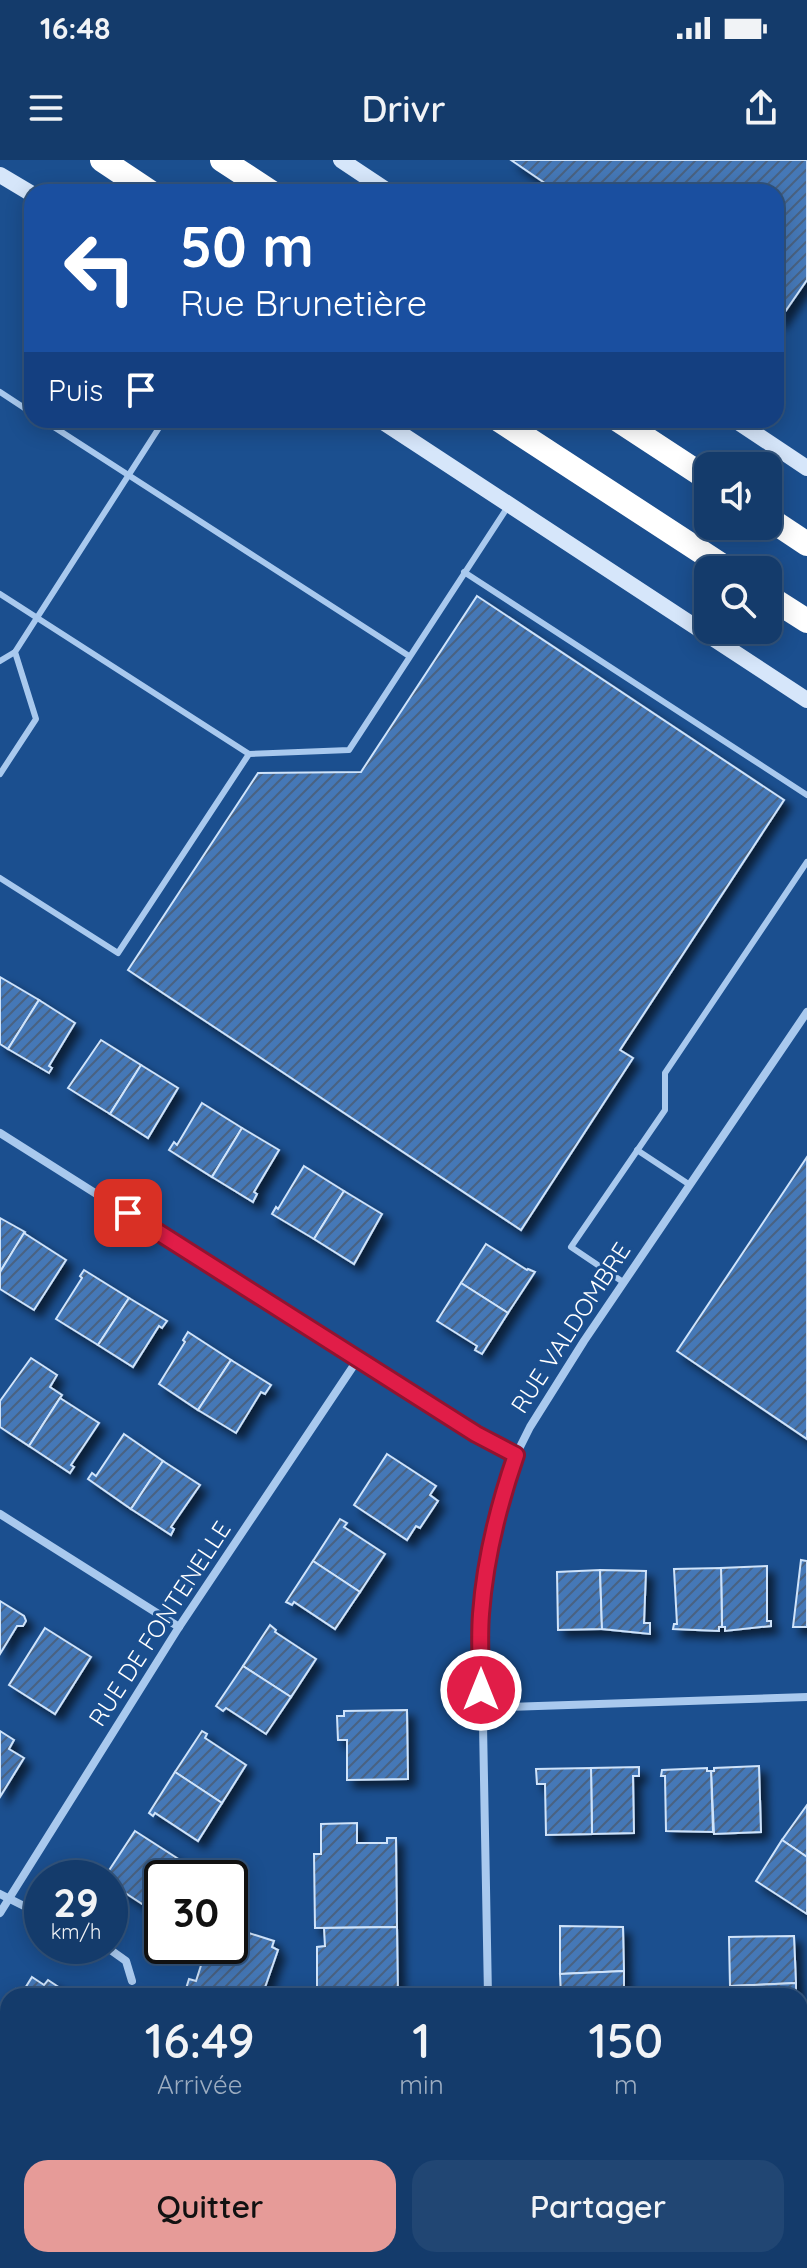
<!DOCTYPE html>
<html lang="fr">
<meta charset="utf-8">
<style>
:root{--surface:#143b6b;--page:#214673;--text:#f1f3f6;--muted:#9dadc1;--line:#33557e;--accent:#e69b98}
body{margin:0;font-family:Quicksand,sans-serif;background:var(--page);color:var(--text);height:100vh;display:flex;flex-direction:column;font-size:30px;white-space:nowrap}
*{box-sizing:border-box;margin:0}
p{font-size:26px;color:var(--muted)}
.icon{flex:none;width:44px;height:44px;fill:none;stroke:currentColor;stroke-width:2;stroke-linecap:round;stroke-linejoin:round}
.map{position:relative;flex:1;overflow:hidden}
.panel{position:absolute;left:0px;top:1828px;width:808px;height:280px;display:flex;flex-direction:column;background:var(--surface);border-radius:24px 24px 0 0;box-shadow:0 4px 20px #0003,0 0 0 2px var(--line)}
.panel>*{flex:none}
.banner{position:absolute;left:24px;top:24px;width:760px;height:244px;border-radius:24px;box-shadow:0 4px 20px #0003,0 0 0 2px var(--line);background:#1a4fa0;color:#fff;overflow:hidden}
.controls{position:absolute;left:694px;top:292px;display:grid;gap:16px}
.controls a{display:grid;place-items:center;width:88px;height:88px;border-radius:16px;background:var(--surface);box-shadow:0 4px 20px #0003,0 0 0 2px var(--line);font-size:40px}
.speed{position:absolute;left:24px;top:1700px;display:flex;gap:16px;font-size:40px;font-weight:700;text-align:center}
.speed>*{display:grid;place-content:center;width:104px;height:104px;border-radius:50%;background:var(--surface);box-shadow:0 4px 20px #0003,0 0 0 2px var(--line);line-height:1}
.speed small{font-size:20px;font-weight:400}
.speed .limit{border:4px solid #111;border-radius:12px;background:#fff;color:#111}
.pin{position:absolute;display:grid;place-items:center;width:68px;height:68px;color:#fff;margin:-34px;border-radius:16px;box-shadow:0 4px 12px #0006}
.me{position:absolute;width:88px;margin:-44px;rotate:0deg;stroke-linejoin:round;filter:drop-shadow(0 0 6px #0008)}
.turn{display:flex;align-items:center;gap:28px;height:168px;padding:0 24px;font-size:36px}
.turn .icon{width:104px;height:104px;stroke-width:2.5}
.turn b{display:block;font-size:56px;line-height:68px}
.then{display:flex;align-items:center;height:76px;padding:0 24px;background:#0003;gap:16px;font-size:30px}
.eta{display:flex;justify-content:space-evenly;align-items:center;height:136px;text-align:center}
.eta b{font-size:48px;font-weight:600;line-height:56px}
.action{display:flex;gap:16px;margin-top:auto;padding:16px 24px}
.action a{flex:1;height:92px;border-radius:24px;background:var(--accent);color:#111;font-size:32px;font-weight:600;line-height:92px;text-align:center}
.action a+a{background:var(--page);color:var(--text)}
.status{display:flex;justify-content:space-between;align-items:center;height:56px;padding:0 40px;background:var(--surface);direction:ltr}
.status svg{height:22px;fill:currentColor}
header{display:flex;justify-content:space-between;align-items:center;height:104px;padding:0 24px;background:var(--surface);font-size:36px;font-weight:600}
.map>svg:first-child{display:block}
.building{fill:url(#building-hatch);stroke:#cfe3fa;stroke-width:2;filter:url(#shadow)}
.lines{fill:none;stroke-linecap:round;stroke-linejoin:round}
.lane{stroke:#a9c9ee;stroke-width:6}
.street{stroke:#a9c9ee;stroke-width:8}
.secondary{stroke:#d6e6fa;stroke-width:16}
.highway{stroke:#fff;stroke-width:24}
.route-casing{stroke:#92132f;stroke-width:20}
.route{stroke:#e11d48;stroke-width:14}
.labels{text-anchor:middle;stroke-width:6;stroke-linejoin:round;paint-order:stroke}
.street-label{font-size:24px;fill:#fff;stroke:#1b4f8f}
</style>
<div class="status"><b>16:48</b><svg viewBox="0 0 49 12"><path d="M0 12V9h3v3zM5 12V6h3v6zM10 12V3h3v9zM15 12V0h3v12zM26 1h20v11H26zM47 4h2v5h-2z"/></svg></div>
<header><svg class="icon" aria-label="menu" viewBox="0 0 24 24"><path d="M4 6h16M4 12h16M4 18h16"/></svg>Drivr<svg class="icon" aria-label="share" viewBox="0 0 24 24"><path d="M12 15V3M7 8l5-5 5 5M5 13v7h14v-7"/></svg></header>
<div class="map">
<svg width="807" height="2108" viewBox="0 0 807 2108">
<defs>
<pattern id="building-hatch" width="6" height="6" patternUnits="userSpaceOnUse" patternTransform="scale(2)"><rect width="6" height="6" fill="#4478b7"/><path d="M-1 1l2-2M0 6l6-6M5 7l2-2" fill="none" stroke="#486282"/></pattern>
<filter id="shadow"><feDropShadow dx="7" dy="7" stdDeviation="4" flood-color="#0009"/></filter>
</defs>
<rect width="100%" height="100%" fill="#1b4f8f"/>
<g class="building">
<path d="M511 0H807V120L778 162 776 161V32H558Z"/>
<path d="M477 436 784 640 620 890 633 898 521 1070 128 810 258 613 361 612Z"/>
<path d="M0 817 39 840 8 889 0 884Z"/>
<path d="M39 840 75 863 49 906 52 908 49 913 8 889Z"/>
<path d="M101 880 141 905 110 954 68 928Z"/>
<path d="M141 905 178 928 148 978 110 954Z"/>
<path d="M202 943 242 968 212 1017 169 990 174 982 177 985Z"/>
<path d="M242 968 279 990 254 1032 257 1034 253 1042 212 1017Z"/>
<path d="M807 997V1279L677 1191Z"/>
<path d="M304 1006 344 1031 314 1079 272 1054 276 1047 278 1049Z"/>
<path d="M344 1031 382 1054 354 1104 314 1079Z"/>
<path d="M0 1058 25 1072 0 1112Z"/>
<path d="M24 1073 66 1100 34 1150 0 1129V1112Z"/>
<path d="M486 1084 527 1110 528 1109 535 1112 508 1153 461 1123Z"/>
<path d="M84 1110 129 1138 98 1185 56 1159 82 1118 80 1116Z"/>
<path d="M461 1123 508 1153 482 1194 475 1190 477 1186 437 1161Z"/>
<path d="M129 1138 167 1161 162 1168 159 1166 133 1207 98 1185Z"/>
<path d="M188 1172 231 1200 198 1250 159 1224 185 1182 183 1180Z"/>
<path d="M31 1198 57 1215 50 1227 62 1235 29 1286 0 1267V1241Z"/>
<path d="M231 1200 271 1225 265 1234 261 1232 236 1273 198 1250Z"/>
<path d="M60 1238 99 1263 71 1305 74 1307 70 1313 29 1286Z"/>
<path d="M124 1274 163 1301 131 1349 88 1319 92 1313 96 1316Z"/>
<path d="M387 1294 436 1326 430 1335 438 1341 420 1368 416 1366 407 1380 354 1345Z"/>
<path d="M163 1301 200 1325 171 1367 174 1369 171 1375 131 1349Z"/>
<path d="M340 1359 347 1363 344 1367 385 1394 360 1432 313 1401Z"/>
<path d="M801 1400 807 1401V1467H793Z"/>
<path d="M313 1401 360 1432 335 1469 294 1442 292 1445 286 1442Z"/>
<path d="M767 1406V1461H771V1466L725 1471V1467H722L721 1408Z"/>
<path d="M721 1408 722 1467H719V1471L673 1469 674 1464H677L674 1409Z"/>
<path d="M600 1410 602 1469 558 1470 557 1412Z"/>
<path d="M600 1410 646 1411 644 1463H650V1474L602 1469Z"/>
<path d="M0 1441 24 1456 26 1461 23 1466H17L0 1494Z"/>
<path d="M270 1465 276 1470 275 1472 316 1499 291 1537 243 1506Z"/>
<path d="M45 1468 91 1497 55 1554 9 1525Z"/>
<path d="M243 1506 291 1537 266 1574 226 1548 223 1551 216 1546Z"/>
<path d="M407 1550 408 1619 347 1620V1580H338L337 1556H344V1551Z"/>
<path d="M0 1571 14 1580 9 1589 24 1598 0 1637Z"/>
<path d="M202 1571 207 1574 205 1578 246 1605 222 1643 175 1612Z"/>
<path d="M759 1606 761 1672 714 1674 711 1611H714V1608Z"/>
<path d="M639 1607V1616H633L634 1673 592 1674 591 1608Z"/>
<path d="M591 1608 592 1674 546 1675 545 1624H537L536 1609Z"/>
<path d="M707 1608V1611H711L713 1672 666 1671 665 1616H661L662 1610Z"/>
<path d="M175 1612 222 1643 198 1681 155 1653 153 1656 149 1653Z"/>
<path d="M807 1645V1697L782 1680Z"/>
<path d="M357 1663V1683H387V1678H396L397 1767 315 1768 314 1694H321V1664Z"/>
<path d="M135 1671 197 1711 192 1718H162V1757L110 1723V1718H104Z"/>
<path d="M782 1680 807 1697V1754L756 1721Z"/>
<path d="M560 1766 623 1767 624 1811 560 1814Z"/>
<path d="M230 1767 274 1781 272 1787 278 1790 262 1836H190L185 1832 189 1819 196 1821 204 1796 197 1794 200 1786H230Z"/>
<path d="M397 1767 398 1836H327V1832H317V1787L325 1786 324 1768Z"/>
<path d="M794 1776 796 1823 730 1826 729 1777Z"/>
<path d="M624 1811V1829H630V1836H561L560 1814Z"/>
<path d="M32 1817 44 1825 48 1820 72 1836H11L16 1829 22 1833Z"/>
<path d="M796 1823V1836H733V1826Z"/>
<path d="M0 1853 6 1857 8 1853V1897L0 1892Z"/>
<path d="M0 1947 8 1951V1965L0 1980Z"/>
<path d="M8 1965V2032L0 2028V1980Z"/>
<path d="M138 2100H279L275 2108H154Z"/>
<path d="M279 2100H321L337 2108H275Z"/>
<path d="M538 2100H605L604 2108H536Z"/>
<rect x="728" y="2100" width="66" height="8"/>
</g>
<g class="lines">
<g class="lane">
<path d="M0 232 32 253"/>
<path d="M43 260 409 496"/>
<path d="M464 412 807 635"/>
<path d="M0 434 249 594 349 590 509 345"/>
<path d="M0 501 15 492"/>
<path d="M0 614 36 559 15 492 164 260"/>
<path d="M0 718 118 793 249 594"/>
<path d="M637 990 690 1025"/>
<path d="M623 1122 571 1087 665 950V913L807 702"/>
</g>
<g class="street">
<path d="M0 973 476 1274 516 1295"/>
<path d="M0 1354 179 1467"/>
<path d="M481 1548 807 1537"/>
<path d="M0 1734 42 1755"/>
<path d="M0 1753 179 1467 358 1199"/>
<path d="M105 1786 126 1801 132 1821"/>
<path d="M488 1836 481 1456 493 1369 504 1331 516 1295 530 1267 584 1181 807 852"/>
<path d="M460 2108 463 2100"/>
</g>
<g class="secondary">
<path d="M341 0 389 32"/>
<path d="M0 15 32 34"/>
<path d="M380 260 807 540"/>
<path d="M735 260 807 308"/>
<path d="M0 2099 18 2108"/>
</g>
<g class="highway">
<path d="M102 0 150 32"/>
<path d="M222 0 271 32"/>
<path d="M499 260 729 410"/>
<path d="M618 260 708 319"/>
<path d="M768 358 807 384"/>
<path d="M768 436 807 461"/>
</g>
</g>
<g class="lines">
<defs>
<path id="route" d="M128 1053 476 1274 516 1295C498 1347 485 1399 481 1454 479 1479 481 1505 481 1530"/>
</defs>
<use href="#route" class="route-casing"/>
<use href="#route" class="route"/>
</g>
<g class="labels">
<g class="street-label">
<text transform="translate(571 1168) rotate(-57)" y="8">RUE VALDOMBRE</text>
<text transform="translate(160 1464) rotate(-57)" y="8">RUE DE FONTENELLE</text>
</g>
</g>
</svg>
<div class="controls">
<a><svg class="icon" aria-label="sound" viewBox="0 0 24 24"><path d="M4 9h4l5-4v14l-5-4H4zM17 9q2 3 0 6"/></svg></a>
<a><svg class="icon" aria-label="search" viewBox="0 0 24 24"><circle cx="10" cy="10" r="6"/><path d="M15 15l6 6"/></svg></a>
</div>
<div class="speed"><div>29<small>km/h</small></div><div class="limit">30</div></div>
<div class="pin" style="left:128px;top:1053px;background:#d93025"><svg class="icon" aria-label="arrive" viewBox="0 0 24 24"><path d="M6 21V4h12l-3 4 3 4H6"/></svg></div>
<svg class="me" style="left:481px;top:1530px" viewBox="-20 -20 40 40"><circle r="17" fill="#e11d48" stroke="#fff" stroke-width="3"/><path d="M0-11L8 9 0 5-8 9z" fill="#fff"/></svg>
<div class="banner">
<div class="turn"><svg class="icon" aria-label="left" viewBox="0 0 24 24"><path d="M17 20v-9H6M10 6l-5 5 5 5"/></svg><div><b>50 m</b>Rue Brunetière</div></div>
<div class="then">Puis<svg class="icon" aria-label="arrive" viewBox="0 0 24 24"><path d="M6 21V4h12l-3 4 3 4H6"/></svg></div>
</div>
<section class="panel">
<div class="eta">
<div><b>16:49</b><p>Arrivée</p></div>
<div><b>1</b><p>min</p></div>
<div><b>150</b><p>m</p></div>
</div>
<div class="action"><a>Quitter</a><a>Partager</a></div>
</section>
</div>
